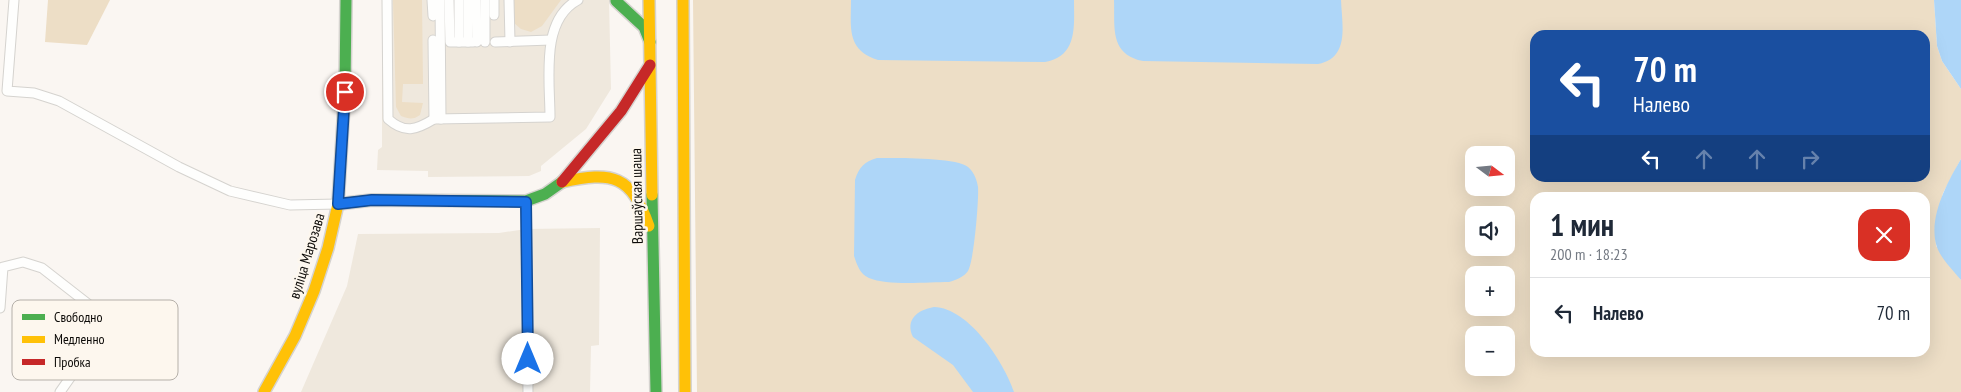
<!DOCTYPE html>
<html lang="ru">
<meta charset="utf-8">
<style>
:root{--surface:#fff;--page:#f2f2f3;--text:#1f2937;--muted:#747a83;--line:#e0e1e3}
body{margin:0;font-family:"PT Sans Narrow",sans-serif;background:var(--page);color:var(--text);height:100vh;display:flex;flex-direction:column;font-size:19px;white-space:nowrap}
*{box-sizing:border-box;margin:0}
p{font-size:16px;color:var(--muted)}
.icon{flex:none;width:28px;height:28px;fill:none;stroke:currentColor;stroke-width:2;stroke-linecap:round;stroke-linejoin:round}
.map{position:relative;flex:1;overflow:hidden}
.drawer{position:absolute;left:1530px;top:192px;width:400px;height:165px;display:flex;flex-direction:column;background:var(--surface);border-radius:15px;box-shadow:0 5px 20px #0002}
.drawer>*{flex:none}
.hud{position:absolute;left:1530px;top:30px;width:400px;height:152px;border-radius:15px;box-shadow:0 5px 20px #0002;background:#1a4fa0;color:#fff;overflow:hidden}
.needle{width:32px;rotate:106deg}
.buttons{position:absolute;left:1465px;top:146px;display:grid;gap:10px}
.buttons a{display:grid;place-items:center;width:50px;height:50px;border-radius:10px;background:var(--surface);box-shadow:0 5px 20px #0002;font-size:25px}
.pin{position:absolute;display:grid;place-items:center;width:42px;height:42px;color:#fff;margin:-21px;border:2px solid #fff;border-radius:50%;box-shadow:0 1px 5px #0007}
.me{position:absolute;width:55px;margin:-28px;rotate:0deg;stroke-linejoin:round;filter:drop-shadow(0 0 4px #0008)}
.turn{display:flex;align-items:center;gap:18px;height:105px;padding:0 20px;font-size:22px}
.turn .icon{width:65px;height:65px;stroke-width:2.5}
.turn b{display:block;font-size:35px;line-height:42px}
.lanes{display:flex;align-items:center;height:48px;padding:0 20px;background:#0003;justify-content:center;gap:25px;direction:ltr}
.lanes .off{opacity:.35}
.round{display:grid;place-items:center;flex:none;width:52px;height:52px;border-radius:15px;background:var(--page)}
.summary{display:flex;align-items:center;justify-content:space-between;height:85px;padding:0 20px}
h1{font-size:30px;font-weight:700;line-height:38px}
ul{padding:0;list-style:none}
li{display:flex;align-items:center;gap:15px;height:70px;padding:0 20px;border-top:1px solid var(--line)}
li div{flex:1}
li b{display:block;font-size:19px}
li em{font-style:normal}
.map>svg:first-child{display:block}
.built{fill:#efe8dd}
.green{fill:#eddec6;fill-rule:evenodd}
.water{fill:#aed6f8}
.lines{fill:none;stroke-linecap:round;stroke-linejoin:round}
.lane-casing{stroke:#d5d3cf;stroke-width:11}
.fast-casing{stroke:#d5d3cf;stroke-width:14}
.slow-casing{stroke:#d5d3cf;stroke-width:14}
.jam-casing{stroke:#d5d3cf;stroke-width:14}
.lane{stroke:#fefefd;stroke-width:9}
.fast{stroke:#4caf50;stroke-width:11}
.slow{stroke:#ffc107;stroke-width:11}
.jam{stroke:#c62828;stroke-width:11}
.route-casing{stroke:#114b97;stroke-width:12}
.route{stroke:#1a73e8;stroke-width:9}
.labels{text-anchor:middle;stroke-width:5;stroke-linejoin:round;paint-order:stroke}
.street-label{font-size:15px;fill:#0d0b08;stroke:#fdf7ee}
.key{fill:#fdf7ee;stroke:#b5b0a9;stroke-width:1}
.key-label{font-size:14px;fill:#0d0b08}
</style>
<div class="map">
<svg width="1961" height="392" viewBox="0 0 1961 392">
<rect width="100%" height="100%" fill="#faf6f2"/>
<g class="built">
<path d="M382 0H609L611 89 586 129 541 166V171L529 176 428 177V171L377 170 378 150 382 147Z"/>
<path d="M600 228 599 345 591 346 590 392H301L347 286 358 234 499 233 526 229Z"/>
</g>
<g class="green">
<path d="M48 0H110L87 45 45 42Z"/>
<path d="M393 0H422L423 84H403L402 102 423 103 420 115C413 120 409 119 401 116L396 107Z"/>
<path d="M514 0H561L542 26 531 32 521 29 514 23Z"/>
<path d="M693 0H1934L1937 46 1942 61 1961 89V159L1943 193 1935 229 1936 246 1961 280V392H697ZM1535 35H1925V178H1535ZM1474 155H1506V188H1474ZM1535 198H1925V352H1535ZM1474 215H1506V248H1474ZM1474 275H1506V308H1474ZM1474 335H1506V368H1474Z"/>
</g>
<g class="water">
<path d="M851 0H1074C1074 26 1078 56 1045 62L878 60C846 50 851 27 851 0Z"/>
<path d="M1114 0H1341C1342 25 1350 58 1318 64L1143 61C1109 54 1115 27 1114 0Z"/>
<path d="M1934 0H1961V89L1942 61 1937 46Z"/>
<path d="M877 158C895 158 956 157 968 167 974 172 977 180 978 187 979 199 974 261 968 271 964 277 956 280 949 282 928 282 887 286 869 278 860 274 857 265 854 256L855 180C859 167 864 162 877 158Z"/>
<path d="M1961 159V280C1953 270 1939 257 1936 244 1929 216 1947 183 1961 159Z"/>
<path d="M934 307C969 308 1004 362 1014 392H973L953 365 913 337C905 320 917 310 934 307Z"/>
</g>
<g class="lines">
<defs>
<g id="lane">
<path d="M14 0 7 91 34 93 59 101 179 167 230 191 290 205 338 204"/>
<path d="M387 0 388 119C405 134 416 130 434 119L550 117C550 80 540 20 578 0"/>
<path d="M432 0 433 16"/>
<path d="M440 0 441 119"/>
<path d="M449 0 450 42H473"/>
<path d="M459 0V42"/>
<path d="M468 0V42"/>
<path d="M476 0 477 42"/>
<path d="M485 0V42"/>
<path d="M494 0V15"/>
<path d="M509 0 510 42"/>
<path d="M433 40 434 119"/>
<path d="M495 42 551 40"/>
<path d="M526 202 528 392"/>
<path d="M0 308 3 267 23 262 42 268 110 321 60 392"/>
</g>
<g id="fast">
<path d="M616 1 644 27 650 42"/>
<path d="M345 88 346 0"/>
<path d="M652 195 656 392"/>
<path d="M338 204 372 200 526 201 545 194 562 182"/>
</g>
<g id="slow">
<path d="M649 0 652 195"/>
<path d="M683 0 685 392"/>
<path d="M562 182C613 171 631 175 649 226"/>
<path d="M264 392 295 336 314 291 328 248 338 204 345 88"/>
</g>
<path id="jam" d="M562 182 621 111 650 65"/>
</defs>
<use href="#lane" class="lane-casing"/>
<use href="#fast" class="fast-casing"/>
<use href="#slow" class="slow-casing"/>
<use href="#jam" class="jam-casing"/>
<use href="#lane" class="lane"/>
<use href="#fast" class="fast"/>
<use href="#slow" class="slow"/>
<use href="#jam" class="jam"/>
</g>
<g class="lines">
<defs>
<path id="route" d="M345 92 338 204 372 200 526 202 528 359"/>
</defs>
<use href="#route" class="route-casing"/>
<use href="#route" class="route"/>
</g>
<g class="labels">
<g class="street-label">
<text transform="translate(637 196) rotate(-91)" y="5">Варшаўская шаша</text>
<text transform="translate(307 256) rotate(-73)" y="5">вуліца Марозава</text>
</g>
</g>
<rect x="12" y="300" width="166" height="80" rx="8" class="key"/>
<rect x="22" y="314" width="23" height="6" fill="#4caf50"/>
<rect x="22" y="336" width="23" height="7" fill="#ffc107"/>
<rect x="22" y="359" width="23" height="6" fill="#c62828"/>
<g class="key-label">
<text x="54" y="322">Свободно</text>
<text x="54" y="344">Медленно</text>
<text x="54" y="367">Пробка</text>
</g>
</svg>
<div class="buttons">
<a><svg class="needle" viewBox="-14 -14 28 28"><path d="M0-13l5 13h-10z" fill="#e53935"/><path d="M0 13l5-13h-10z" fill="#747a83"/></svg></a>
<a><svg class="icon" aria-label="sound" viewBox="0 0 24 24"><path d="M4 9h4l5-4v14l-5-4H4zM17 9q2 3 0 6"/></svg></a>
<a>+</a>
<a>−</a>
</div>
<div class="pin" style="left:345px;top:92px;background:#d93025"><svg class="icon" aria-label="arrive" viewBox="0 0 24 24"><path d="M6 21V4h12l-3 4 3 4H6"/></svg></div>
<svg class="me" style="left:528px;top:359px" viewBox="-20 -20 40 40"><circle r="19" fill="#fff"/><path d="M0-13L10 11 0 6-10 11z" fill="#1a73e8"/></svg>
<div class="hud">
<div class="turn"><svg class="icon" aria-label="left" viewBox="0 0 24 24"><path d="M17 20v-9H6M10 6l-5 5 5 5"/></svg><div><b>70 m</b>Налево</div></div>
<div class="lanes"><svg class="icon" aria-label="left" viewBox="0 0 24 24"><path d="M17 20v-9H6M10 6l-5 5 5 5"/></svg><svg class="icon off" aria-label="ahead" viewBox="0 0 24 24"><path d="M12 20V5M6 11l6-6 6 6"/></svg><svg class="icon off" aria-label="ahead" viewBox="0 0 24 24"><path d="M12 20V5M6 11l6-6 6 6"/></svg><svg class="icon off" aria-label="right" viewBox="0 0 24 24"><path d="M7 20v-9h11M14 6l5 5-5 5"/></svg></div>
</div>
<section class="drawer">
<div class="summary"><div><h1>1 мин</h1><p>200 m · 18:23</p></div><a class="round" style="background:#d93025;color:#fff"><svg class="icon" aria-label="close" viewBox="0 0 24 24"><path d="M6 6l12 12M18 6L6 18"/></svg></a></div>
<ul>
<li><svg class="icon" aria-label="left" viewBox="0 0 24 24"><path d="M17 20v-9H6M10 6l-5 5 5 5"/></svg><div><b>Налево</b></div><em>70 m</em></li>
</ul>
</section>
</div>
